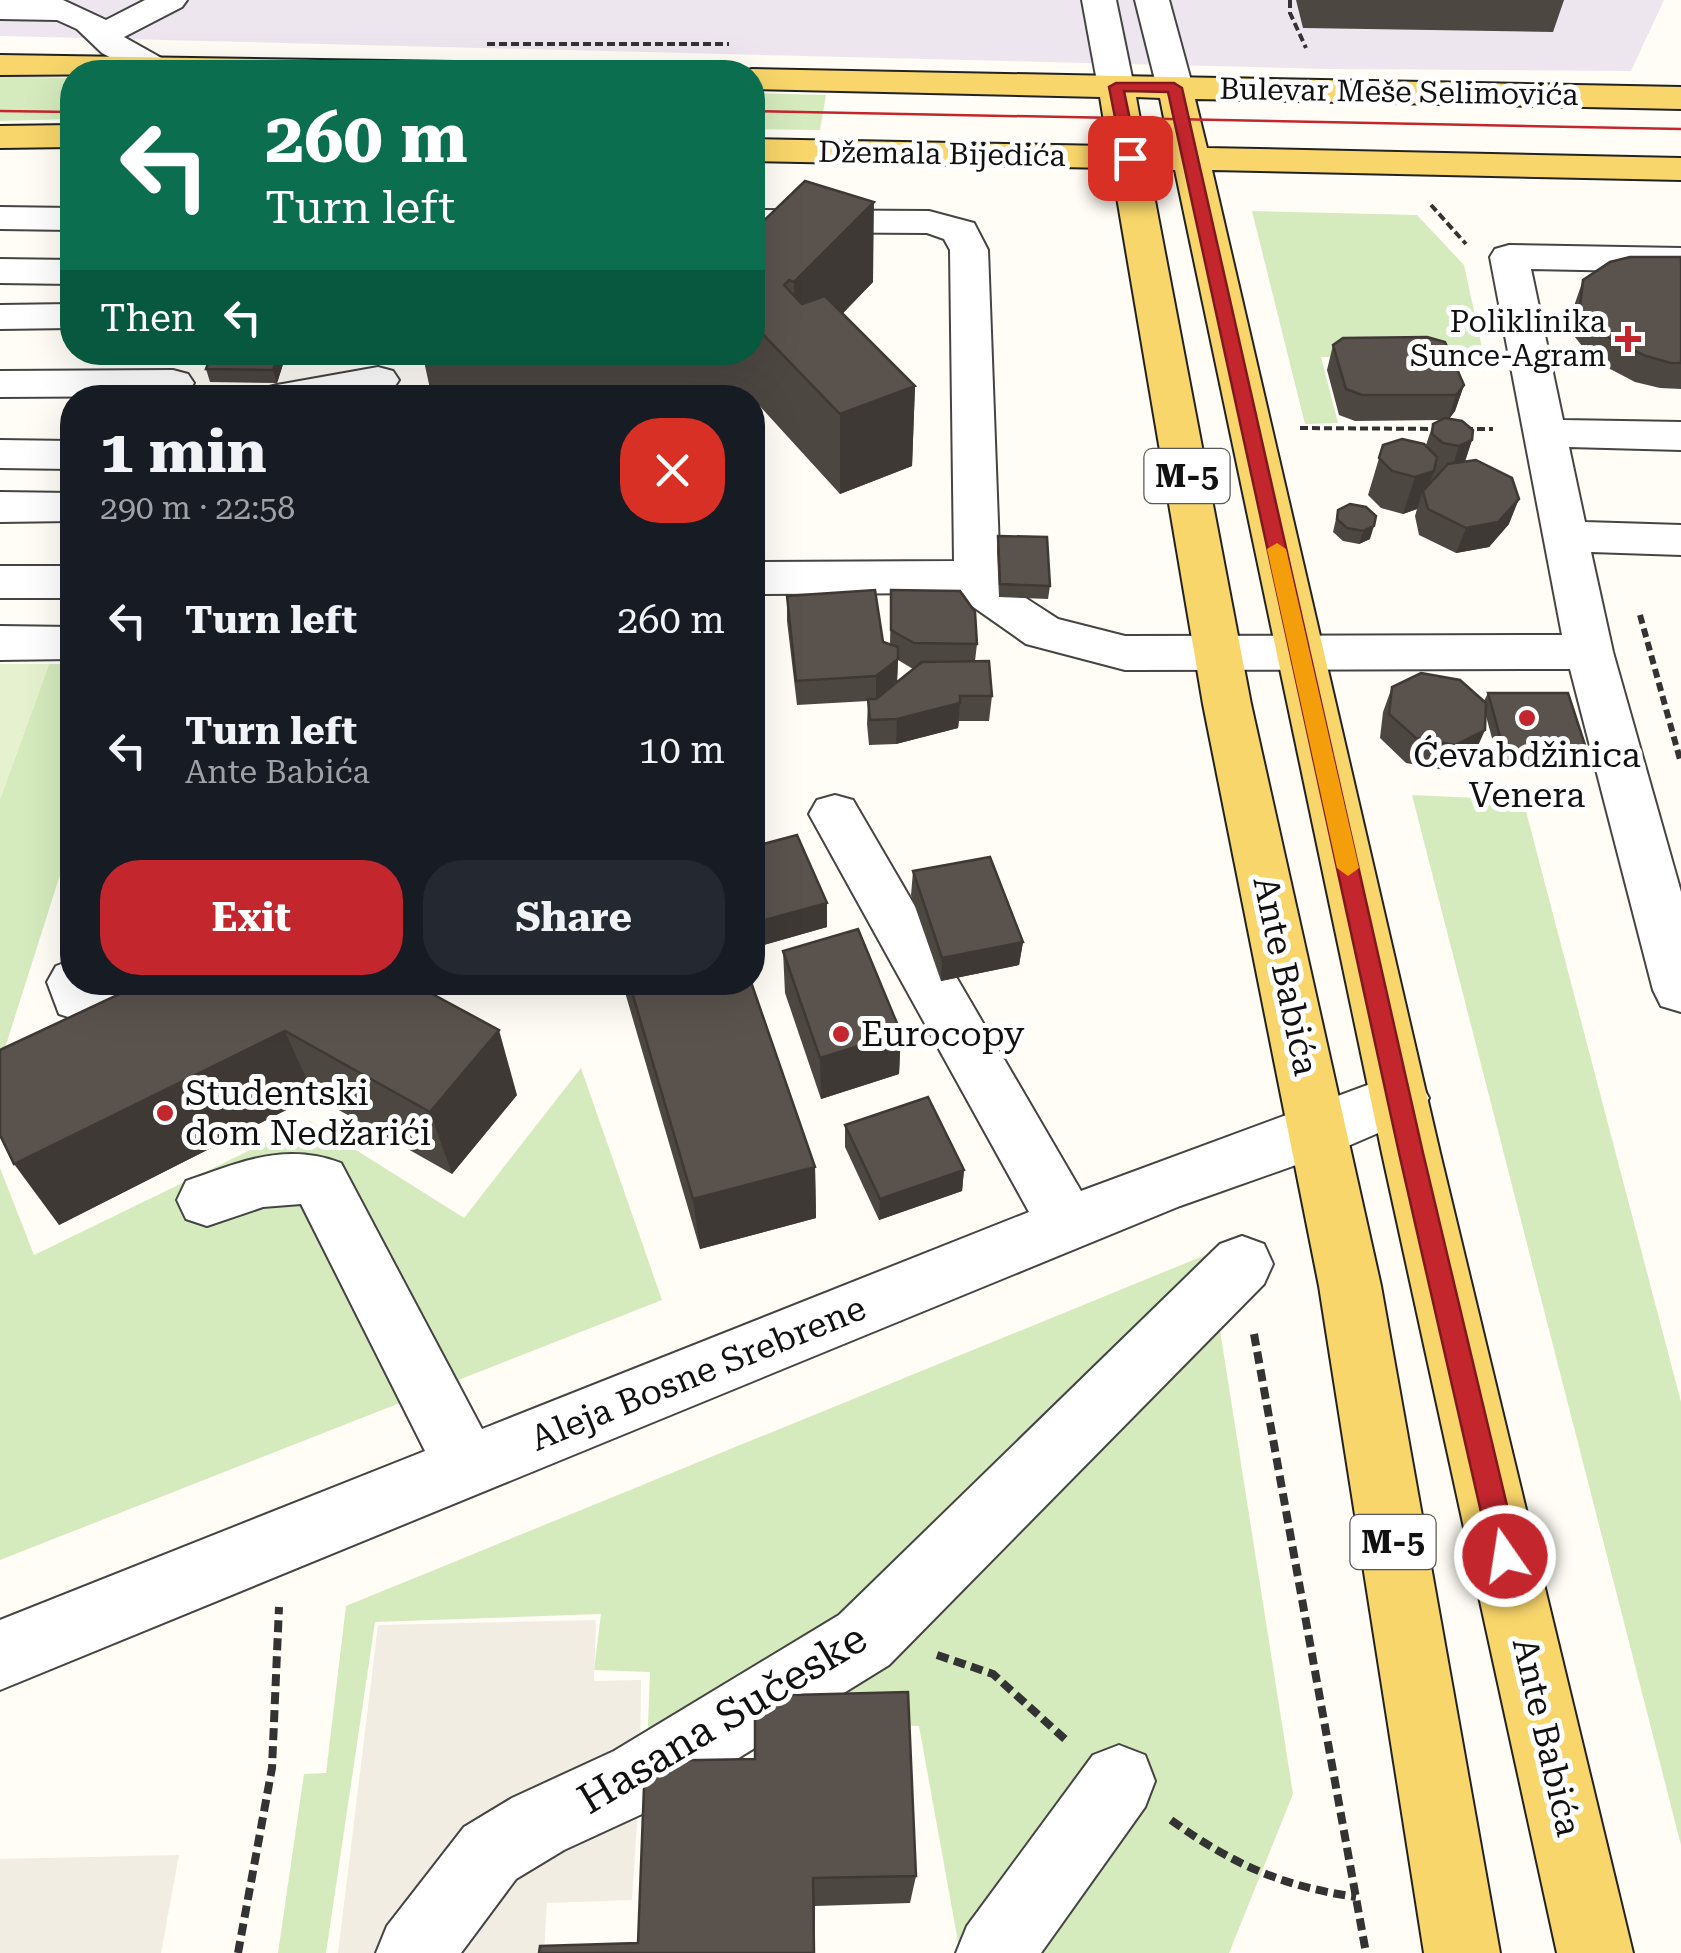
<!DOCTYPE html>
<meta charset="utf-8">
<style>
:root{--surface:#171b24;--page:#242831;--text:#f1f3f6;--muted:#9ea1a6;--accent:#c4262e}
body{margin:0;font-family:"Roboto Serif",serif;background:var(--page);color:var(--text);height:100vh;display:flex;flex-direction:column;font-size:38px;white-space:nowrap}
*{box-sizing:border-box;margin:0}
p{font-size:32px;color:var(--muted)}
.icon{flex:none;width:55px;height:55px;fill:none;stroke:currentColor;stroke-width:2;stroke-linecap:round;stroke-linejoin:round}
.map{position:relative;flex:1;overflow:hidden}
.sheet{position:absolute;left:60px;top:385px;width:705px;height:610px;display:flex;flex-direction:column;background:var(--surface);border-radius:40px;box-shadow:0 10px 40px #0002}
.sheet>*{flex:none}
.banner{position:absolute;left:60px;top:60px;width:705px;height:305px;border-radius:40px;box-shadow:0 10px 40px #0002;background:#0b6e4f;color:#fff;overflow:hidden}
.pin{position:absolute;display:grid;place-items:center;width:85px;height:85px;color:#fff;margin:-42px;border-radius:20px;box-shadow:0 5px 15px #0006}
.me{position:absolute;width:110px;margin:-55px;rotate:347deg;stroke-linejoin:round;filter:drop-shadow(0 0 8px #0008)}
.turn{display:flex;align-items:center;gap:35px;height:210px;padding:0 40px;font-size:45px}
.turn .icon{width:130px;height:130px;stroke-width:2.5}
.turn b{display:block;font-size:70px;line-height:85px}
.then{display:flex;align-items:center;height:95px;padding:0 40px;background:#0003;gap:20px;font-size:38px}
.round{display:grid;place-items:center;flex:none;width:105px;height:105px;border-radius:40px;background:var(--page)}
.headline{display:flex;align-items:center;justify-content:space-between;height:170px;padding:0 40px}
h1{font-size:60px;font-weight:700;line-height:75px}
.action{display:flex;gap:20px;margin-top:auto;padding:20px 40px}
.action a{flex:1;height:115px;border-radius:40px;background:var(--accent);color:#fff;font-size:40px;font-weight:700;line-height:115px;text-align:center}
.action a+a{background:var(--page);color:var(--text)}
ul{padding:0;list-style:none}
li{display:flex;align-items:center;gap:30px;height:130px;padding:0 40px}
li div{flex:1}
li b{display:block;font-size:38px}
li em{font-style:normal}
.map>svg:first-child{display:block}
.industrial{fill:#eee6ef}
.green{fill:#d5ebbd}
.pitch{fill:#e6f2cf}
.plaza{fill:#f1ede2}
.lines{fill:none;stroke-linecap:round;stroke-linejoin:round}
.minor-casing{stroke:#444;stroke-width:4}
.major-casing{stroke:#222;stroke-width:4}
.path-far2{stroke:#333;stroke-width:4;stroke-dasharray:8 4;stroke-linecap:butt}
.path-far1{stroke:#333;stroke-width:6;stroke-dasharray:9 5;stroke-linecap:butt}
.path{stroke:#333;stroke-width:8;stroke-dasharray:12 6;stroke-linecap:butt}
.minor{fill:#fff;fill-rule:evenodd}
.major{fill:#f9d66b;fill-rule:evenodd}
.tram{stroke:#c4262e;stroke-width:2.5}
.wall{fill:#4d4742;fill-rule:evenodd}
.shaded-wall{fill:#3f3936}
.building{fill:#5a524d;stroke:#3f3936;stroke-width:2.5}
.route{fill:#c4262e;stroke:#7f191e;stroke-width:2.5}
.slow{fill:#f59e0b}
.poi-dot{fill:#c4262e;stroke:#fff;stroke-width:4}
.labels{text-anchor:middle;stroke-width:10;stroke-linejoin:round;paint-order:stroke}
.far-street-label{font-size:30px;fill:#111;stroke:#fff}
.far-poi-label{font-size:30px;fill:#111;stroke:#fff;text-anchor:end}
.shield{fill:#fff;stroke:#585858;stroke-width:2.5}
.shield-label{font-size:32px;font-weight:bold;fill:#111}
.poi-label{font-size:35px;fill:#111;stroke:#fff;text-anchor:start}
.street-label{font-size:35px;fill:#111;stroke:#fff}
.near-street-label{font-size:42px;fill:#111;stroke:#fff}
</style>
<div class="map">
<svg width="1681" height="1953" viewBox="0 0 1681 1953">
<rect width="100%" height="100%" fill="#fffdf5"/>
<path class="industrial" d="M0 0H1664L1631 71 1328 69 0 36Z"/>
<g class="green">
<path d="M0 76 72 78V119L0 121Z"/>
<path d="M753 93 826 95 820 130 753 129Z"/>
<path d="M1252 211 1417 215 1464 265 1484 357H1321L1338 423 1305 424Z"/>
<path d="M49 664H72V837L4 1051 0 1111V799Z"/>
<path d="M1412 795 1523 800 1681 1402V1845Z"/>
<path d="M581 1068 662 1300 0 1560V1168L34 1255 310 1121 464 1218Z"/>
<path d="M1208 1254 1293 1794 1229 1953H960L919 1726 764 1723 647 1751 650 1672 594 1670 601 1614 375 1622 326 1953H278L304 1774 326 1773 346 1606Z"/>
</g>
<path class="pitch" d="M0 664H49L0 799Z"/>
<g class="plaza">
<path d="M596 1620 594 1681 641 1680 640 1777 632 1900 547 1903 544 1953H338L378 1625Z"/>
<path d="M179 1855 161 1953H0V1859Z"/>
</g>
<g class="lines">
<defs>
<g id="minor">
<path d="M0 0H63L106 20 145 0H187L182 7 124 37 165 60 170 67 167 72H137L102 53 77 29 57 20 0 19Z"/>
<path d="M1082 0H1116L1134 87 1128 94 1116 98 1104 94 1098 87Z"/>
<path d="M1135 0H1169L1193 88 1187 95 1175 99 1163 95 1157 88Z"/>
<path d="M0 207 72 208V230L0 229Z"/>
<path d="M752 210 929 211 974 223 988 250 1000 577 1004 584 1058 619 1125 636 1562 635 1490 257 1495 249 1509 245 1681 248V272L1531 269 1563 420 1681 422V450L1569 447 1585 522 1681 525V555L1591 552 1613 652 1681 892V1012L1661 1006 1653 990 1570 669 1125 670 1026 644 972 606 963 593 752 594V562L954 561 950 250 944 239 927 233 752 232Z"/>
<path d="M0 259 72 260V284L0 283Z"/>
<path d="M72 304V328L0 329V305Z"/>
<path d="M378 367 393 371 399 380 393 389 352 398H256L262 389 277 385Z"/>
<path d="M173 370 188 374 194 383 188 392 173 396 0 397V371Z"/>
<path d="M0 440 72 441V469L0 468Z"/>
<path d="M0 492 72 493V521L0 522Z"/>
<rect x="0" y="566" width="72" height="32"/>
<path d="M0 626 72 627V659L0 660Z"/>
<path d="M835 795 853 800 1081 1191 1400 1073 1420 1081 1429 1098 1420 1115 1341 1149 1180 1206 0 1690V1620L425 1451 301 1204 263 1207 207 1226 186 1219 177 1200 186 1181C240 1162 285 1142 341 1163L482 1429 1029 1212 809 814 817 800Z"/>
<path d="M72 960V982H201C172 1040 111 1032 59 1014L47 982 56 966Z"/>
<path d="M1242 1236 1264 1244 1273 1264 1264 1284 889 1665 666 1803 564 1850 516 1879 461 1953H376L387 1926 464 1827 512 1798 614 1751 839 1615 1220 1244Z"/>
<path d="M1119 1745 1145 1755 1155 1781 1145 1807 1041 1953H956L967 1926 1093 1755Z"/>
</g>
<g id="major">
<path d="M0 55 455 62 467 65 472 72 0 75Z"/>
<path d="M752 69 1681 87V109L1195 99 1207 148 1681 158V180L1212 170 1440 1153 1633 1953H1557L1382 1153 1175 170 1149 169 1251 704 1381 1286 1500 1953H1424L1319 1286 1203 704 1112 168 752 161V139L1108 146 1100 97 752 89V72H739ZM1136 97 1160 98 1170 148 1145 147Z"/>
<path d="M72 125V147L0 148V126Z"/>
</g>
</defs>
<use href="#minor" class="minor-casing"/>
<use href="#major" class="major-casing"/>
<g class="path-far2">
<path d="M1290 0V13L1306 48"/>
<path d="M487 44H729"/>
<path d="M1431 205 1466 244"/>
<path d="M1300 428 1438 429"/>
<path d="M1465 429H1493"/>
</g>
<path class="path-far1" d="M1640 615 1681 763"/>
<g class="path">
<path d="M1254 1334 1366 1953"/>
<path d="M937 1655 993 1674 1066 1740"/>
<path d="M1171 1820C1232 1864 1281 1886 1356 1897"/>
<path d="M238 1953 272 1768 279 1607"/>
</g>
<use href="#minor" class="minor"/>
<use href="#major" class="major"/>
<g class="tram">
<path d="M0 111 72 112"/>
<path d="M752 111 1681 129"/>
</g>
</g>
<g class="wall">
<path d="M1296 0H1564L1553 32 1303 28Z"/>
<path d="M752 232 873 282 842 314 915 386 912 466 840 494 757 403H752V398H432L422 352H752Z"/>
<path d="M1681 257V389L1660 388 1635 382 1593 360 1571 332 1574 306 1583 280Z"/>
<path d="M1333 345 1464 385 1455 411 1449 419 1472 440 1465 462 1509 524 1489 547 1456 553 1419 535 1415 516 1417 509 1403 514 1381 508 1368 495 1383 445H1426L1433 424 1441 420 1355 421 1339 415 1327 370Z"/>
<path d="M212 352H285L286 355 277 383 210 382 206 369Z"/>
<path d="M1338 510 1370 539 1359 544 1343 541 1333 532Z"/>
<path d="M998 536 1050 586 1048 599 999 597 997 549Z"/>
<path d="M891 590 977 644 975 661 992 696 989 721H959L958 728 896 744 869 745 867 724 868 701 797 705 787 621V596L890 644ZM898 660 913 669 897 681Z"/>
<path d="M1392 687 1484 701 1488 693 1587 751 1581 764H1499L1486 716 1474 755 1445 770 1406 763 1380 738 1383 712Z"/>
<path d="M752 847 827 903V927L760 946 752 928Z"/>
<path d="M913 871 1023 942 1019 965 941 981 911 895Z"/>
<path d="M783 951 901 1033 899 1074 821 1099 785 993Z"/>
<path d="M145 982 517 1095 452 1174 314 1096 59 1225Z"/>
<path d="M622 982H751L815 1167 816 1218 700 1249Z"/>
<path d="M845 1125 964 1170 962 1191 879 1220 845 1147Z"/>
<path d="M645 1761 916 1876 910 1903 815 1906V1953H539L638 1943Z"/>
</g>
<g class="shaded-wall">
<path d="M874 202 873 282 796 362 794 282Z"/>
<path d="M279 352H285L286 355 277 383 273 370Z"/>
<path d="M1464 385 1455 411 1448 420 1456 395Z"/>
<path d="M915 386 912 466 840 494V414Z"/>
<path d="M1472 440 1459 477 1447 483 1459 446Z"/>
<path d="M1434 471 1425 498 1423 491 1417 509 1403 514 1415 477Z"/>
<path d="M1519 499 1509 524 1489 547 1456 553 1466 528Z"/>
<path d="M1374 526 1370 539 1359 544 1363 531Z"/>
<path d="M898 659 897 684 876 700V676Z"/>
<path d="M960 703 958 728 896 744 897 719Z"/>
<path d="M1485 730 1474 755 1445 770 1455 745Z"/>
<path d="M827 903V927L760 946 758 922Z"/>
<path d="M1023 942 1019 965 941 981 942 958Z"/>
<path d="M499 1030 517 1095 452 1174 430 1112Z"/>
<path d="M285 1031 314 1096 59 1225 14 1164Z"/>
<path d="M901 1033 899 1074 821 1099 820 1058Z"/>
<path d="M815 1167 816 1218 700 1249 693 1199Z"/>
<path d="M964 1170 962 1191 879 1220 880 1199Z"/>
<path d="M813 1878 815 1906V1953H814Z"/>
</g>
<g class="building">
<path d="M805 181 874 202 794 282 789 280 784 285 802 304 825 296 915 386 840 414 752 323V232Z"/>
<path d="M1630 257H1681V363H1671L1646 356 1603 335 1580 307 1583 280 1610 262Z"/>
<path d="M1427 337 1445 342 1464 385 1456 395H1362L1346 389 1333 345 1343 338Z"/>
<path d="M212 352H279L273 370 206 369Z"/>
<path d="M1445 418 1462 421 1473 430 1472 440 1459 446 1443 443 1432 434 1433 424Z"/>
<path d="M1402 439 1424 444 1437 457 1434 471 1415 477 1392 471 1379 458 1383 445Z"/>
<path d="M1476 460 1512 478 1519 499 1498 522 1466 528 1428 509 1423 491 1448 464Z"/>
<path d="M1350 504 1366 507 1376 516 1374 526 1363 531 1347 528 1337 519 1338 510Z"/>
<path d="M998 536 1047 537 1050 586 1000 584Z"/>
<path d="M875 590 883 642 898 647V659L876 676 796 681 787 596Z"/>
<path d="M891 590 960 591 975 612 977 644 914 643 891 630Z"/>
<path d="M989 661 992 696H960V703L897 719 870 720 868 699H876L922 662Z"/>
<path d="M1421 673 1460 680 1486 703 1485 730 1455 745 1416 738 1389 714 1392 687Z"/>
<path d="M1488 693H1568L1587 751H1504Z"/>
<path d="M797 835 827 903 758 922 752 908V847Z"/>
<path d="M990 857 1023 942 942 958 913 871Z"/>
<path d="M858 929 901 1033 820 1058 783 951Z"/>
<path d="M145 982H410L499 1030 430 1112 285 1031 14 1164 0 1135V1050Z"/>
<path d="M629 982H751L815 1167 693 1199Z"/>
<path d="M928 1097 964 1170 880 1199 845 1125Z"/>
<path d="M908 1692 916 1876 813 1878 814 1953H539L540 1946 638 1943 645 1761 755 1759V1696Z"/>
</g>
<path class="route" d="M1116 83H1174L1182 88 1423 1153 1519 1556 1515 1566 1505 1570 1495 1566 1491 1556 1399 1153 1168 92 1124 91 1138 158 1130 162 1123 158 1109 87Z"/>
<path class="slow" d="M1277 543 1286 549 1359 868 1348 876 1337 868 1267 549Z"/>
<g class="poi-dot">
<path d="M1623 324h10v10h10v10h-10v10h-10v-10h-10v-10h10z"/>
<circle cx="1527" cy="718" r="10"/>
<circle cx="841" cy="1034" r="10"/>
<circle cx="165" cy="1113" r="10"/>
</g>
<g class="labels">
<g class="far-street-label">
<text transform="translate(1399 92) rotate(1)" y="10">Bulevar Meše Selimovića</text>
<text transform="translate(942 154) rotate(1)" y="10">Džemala Bijedića</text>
</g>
<g class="far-poi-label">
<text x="1606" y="332">Poliklinika<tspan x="1606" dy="34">Sunce-Agram</tspan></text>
</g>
<g class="shield">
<rect x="1144.5" y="449" width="85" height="54" rx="8"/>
<rect x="1350.5" y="1515" width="85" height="54" rx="8"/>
</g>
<g class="shield-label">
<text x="1187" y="487">M-5</text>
<text x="1393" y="1553">M-5</text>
</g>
<g class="poi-label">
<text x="1527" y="767" text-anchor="middle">Ćevabdžinica<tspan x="1527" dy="40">Venera</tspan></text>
<text x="861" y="1046">Eurocopy</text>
<text x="185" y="1105">Studentski<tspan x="185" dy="40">dom Nedžarići</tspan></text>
</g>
<g class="street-label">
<text transform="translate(1286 976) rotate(78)" y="12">Ante Babića</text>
<text transform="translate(698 1373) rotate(-22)" y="12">Aleja Bosne Srebrene</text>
<text transform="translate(1547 1737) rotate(77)" y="12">Ante Babića</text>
</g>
<g class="near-street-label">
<text transform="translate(722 1718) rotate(-31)" y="15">Hasana Sučeske</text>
</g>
</g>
</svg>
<div class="pin" style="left:1130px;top:158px;background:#d93025"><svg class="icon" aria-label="arrive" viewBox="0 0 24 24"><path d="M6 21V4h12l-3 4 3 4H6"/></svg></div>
<svg class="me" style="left:1505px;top:1556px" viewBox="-20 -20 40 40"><circle r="17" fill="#c4262e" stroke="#fff" stroke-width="3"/><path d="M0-11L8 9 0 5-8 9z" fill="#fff"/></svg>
<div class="banner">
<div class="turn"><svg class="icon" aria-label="left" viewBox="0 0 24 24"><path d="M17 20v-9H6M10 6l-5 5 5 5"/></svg><div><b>260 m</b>Turn left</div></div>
<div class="then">Then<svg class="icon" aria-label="left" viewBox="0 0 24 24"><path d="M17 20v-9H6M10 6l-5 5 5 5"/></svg></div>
</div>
<section class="sheet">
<div class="headline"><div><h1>1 min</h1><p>290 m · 22:58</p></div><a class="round" style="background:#d93025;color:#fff"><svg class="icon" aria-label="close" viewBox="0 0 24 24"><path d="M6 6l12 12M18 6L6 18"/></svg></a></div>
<ul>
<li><svg class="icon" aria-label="left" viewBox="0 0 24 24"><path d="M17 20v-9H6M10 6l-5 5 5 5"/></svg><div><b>Turn left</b></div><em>260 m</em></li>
<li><svg class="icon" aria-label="left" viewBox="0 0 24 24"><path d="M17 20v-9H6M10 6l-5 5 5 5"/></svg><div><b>Turn left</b><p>Ante Babića</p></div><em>10 m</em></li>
</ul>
<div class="action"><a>Exit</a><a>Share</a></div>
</section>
</div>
